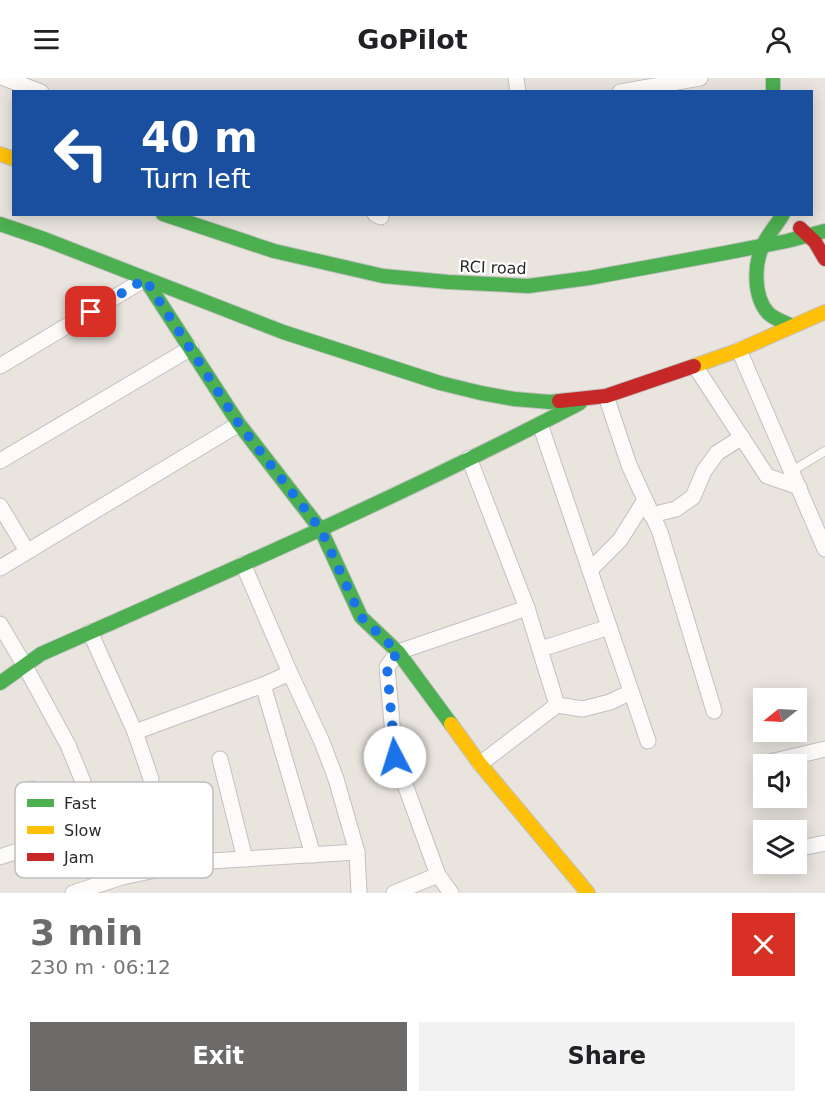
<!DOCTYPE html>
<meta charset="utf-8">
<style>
:root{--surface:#fff;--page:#f2f2f2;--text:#202124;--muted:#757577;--accent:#6d6b69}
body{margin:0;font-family:"DejaVu Sans",sans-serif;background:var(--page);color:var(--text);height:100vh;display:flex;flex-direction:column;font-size:22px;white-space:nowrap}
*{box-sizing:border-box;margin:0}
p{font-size:20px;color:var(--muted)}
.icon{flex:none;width:33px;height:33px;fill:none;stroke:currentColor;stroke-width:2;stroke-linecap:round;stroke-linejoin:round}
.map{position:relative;height:815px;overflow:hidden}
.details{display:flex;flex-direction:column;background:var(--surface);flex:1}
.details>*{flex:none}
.top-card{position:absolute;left:12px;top:12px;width:801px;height:126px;border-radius:0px;box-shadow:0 3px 15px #0003;background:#1a4fa0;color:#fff;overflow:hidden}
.needle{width:39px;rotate:252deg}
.controls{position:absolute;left:753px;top:610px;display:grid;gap:12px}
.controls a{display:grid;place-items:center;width:54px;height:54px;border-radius:0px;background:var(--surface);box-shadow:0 3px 15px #0003;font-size:30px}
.pin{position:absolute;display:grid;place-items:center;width:51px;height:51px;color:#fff;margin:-26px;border-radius:12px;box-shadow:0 3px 9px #0006}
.me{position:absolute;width:66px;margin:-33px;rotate:355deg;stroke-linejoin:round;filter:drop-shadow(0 0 4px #0008)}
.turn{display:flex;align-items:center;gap:21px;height:126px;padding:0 30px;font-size:27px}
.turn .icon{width:78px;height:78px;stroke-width:2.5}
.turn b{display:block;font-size:42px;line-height:51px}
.round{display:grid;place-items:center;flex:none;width:63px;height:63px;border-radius:0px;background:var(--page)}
.summary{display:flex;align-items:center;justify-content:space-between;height:102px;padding:0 30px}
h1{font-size:36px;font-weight:700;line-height:45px;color:var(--accent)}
.button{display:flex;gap:12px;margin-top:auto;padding:12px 30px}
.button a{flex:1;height:69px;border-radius:0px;background:var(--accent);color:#fff;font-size:24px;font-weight:700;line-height:69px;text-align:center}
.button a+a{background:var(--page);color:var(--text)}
header{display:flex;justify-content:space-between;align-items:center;height:78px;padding:0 30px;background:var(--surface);font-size:27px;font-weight:700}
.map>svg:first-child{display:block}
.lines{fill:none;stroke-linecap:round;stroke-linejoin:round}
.lane-casing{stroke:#c2c0c0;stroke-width:10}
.street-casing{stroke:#c2c0c0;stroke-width:17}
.fast-casing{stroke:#c2c0c0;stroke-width:16}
.slow-casing{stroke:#c2c0c0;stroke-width:16}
.jam-casing{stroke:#c2c0c0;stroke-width:16}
.lane{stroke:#fcfbfa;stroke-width:8}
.street{stroke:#fcfbfa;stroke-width:15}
.fast{stroke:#4caf50;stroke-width:14}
.slow{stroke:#ffc107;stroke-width:14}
.jam{stroke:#c62828;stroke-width:14}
.route{stroke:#1a73e8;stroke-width:10;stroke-dasharray:0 18}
.labels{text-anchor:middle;stroke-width:4.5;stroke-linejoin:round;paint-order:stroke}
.street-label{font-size:16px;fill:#2a2a2a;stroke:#fff}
.key{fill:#fff;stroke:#bfbfbf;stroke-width:1.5}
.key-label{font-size:16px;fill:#2a2a2a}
</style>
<header><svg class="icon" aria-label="menu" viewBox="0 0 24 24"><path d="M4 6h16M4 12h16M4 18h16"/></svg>GoPilot<svg class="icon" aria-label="person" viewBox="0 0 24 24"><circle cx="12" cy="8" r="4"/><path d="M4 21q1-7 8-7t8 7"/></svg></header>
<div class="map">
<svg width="825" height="815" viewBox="0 0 825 815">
<rect width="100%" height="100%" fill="#e9e4de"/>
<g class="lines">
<defs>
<path id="lane" d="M792 393 825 373"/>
<g id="street">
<path d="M4 0 41 14"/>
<path d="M516 0 518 14"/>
<path d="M620 14 700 0"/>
<path d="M375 136 381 139"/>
<path d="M739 272 825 471"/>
<path d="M0 288 145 201"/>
<path d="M695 288 767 398 799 409"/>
<path d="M606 318 629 387 660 454 714 633"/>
<path d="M540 346 648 663"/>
<path d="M469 380 527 530 557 627 480 686"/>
<path d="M0 383 191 270"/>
<path d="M0 428 27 473"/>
<path d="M651 437 676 431 693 419 704 393 717 375 742 359"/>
<path d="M243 486 290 595 322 664 336 701 357 774 359 815"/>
<path d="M0 490 239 346"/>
<path d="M590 492 620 462 645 422"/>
<path d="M0 546 25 588 68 667 122 799"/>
<path d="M90 554 135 654 151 701"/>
<path d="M541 571 609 549"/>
<path d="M263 607 313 777"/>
<path d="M557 627 583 631 610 624 631 614"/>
<path d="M135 654 263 607 290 595"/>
<path d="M220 681 245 781"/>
<path d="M770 684 825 671"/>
<path d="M796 771 825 765"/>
<path d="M0 779 50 762 32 711"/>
<path d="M73 815 122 799 194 784 357 774"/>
<path d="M394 815 438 797"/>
<path d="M451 815 438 797 395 679 387 589 398 574 527 530"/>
</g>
<g id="fast">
<path d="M773 0V14"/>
<path d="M163 136 274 173 383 198 448 204 528 208 589 200 725 175 787 163 825 153"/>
<path d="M783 136C777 147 768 156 763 167 754 186 753 218 768 235 774 241 784 244 792 248"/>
<path d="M0 146 44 161 283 254 440 305 481 315 514 321 550 324 559 323"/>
<path d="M145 201 239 346 321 452 361 539 398 574 451 646"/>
<path d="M0 605 41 576C222 496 404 417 580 325"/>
</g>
<g id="slow">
<path d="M0 76 14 81"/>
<path d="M694 288 739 272 825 234"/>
<path d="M451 646 480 686 588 815"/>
</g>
<g id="jam">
<path d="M800 150 815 164 825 181"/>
<path d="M559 323 606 318 694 288"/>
</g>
</defs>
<use href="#lane" class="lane-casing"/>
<use href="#street" class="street-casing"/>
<use href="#fast" class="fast-casing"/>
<use href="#slow" class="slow-casing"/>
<use href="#jam" class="jam-casing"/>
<use href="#lane" class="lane"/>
<use href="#street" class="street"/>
<use href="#fast" class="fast"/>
<use href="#slow" class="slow"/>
<use href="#jam" class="jam"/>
</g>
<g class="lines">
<path class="route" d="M91 234 145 201 239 346 321 452 361 539 398 574 387 589 395 679"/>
</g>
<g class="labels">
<g class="street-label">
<text transform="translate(493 189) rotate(2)" y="6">RCI road</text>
</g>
</g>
<rect x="15" y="704" width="198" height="96" rx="9" class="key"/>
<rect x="27" y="721" width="27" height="8" fill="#4caf50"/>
<rect x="27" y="748" width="27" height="8" fill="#ffc107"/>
<rect x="27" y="775" width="27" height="8" fill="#c62828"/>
<g class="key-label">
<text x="64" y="731">Fast</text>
<text x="64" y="758">Slow</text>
<text x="64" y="785">Jam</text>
</g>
</svg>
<div class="controls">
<a><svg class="needle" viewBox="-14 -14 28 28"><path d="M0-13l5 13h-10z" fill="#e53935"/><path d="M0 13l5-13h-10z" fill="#757577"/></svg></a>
<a><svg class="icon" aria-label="sound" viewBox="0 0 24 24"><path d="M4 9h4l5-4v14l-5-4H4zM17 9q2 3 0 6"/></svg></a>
<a><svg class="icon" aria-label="layers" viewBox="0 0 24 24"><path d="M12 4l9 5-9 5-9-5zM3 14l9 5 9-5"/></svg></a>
</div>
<div class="pin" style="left:91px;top:234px;background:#d93025"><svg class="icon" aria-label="arrive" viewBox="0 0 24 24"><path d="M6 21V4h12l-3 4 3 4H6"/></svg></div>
<svg class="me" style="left:395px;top:679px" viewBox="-20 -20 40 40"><circle r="19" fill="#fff"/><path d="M0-13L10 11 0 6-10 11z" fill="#1a73e8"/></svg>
<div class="top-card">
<div class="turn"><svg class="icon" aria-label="left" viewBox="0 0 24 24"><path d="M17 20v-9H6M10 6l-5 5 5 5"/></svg><div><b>40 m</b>Turn left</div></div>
</div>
</div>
<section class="details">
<div class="summary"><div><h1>3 min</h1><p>230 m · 06:12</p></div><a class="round" style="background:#d93025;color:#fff"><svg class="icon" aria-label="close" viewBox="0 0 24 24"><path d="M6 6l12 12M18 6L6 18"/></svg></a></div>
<div class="button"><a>Exit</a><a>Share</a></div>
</section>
